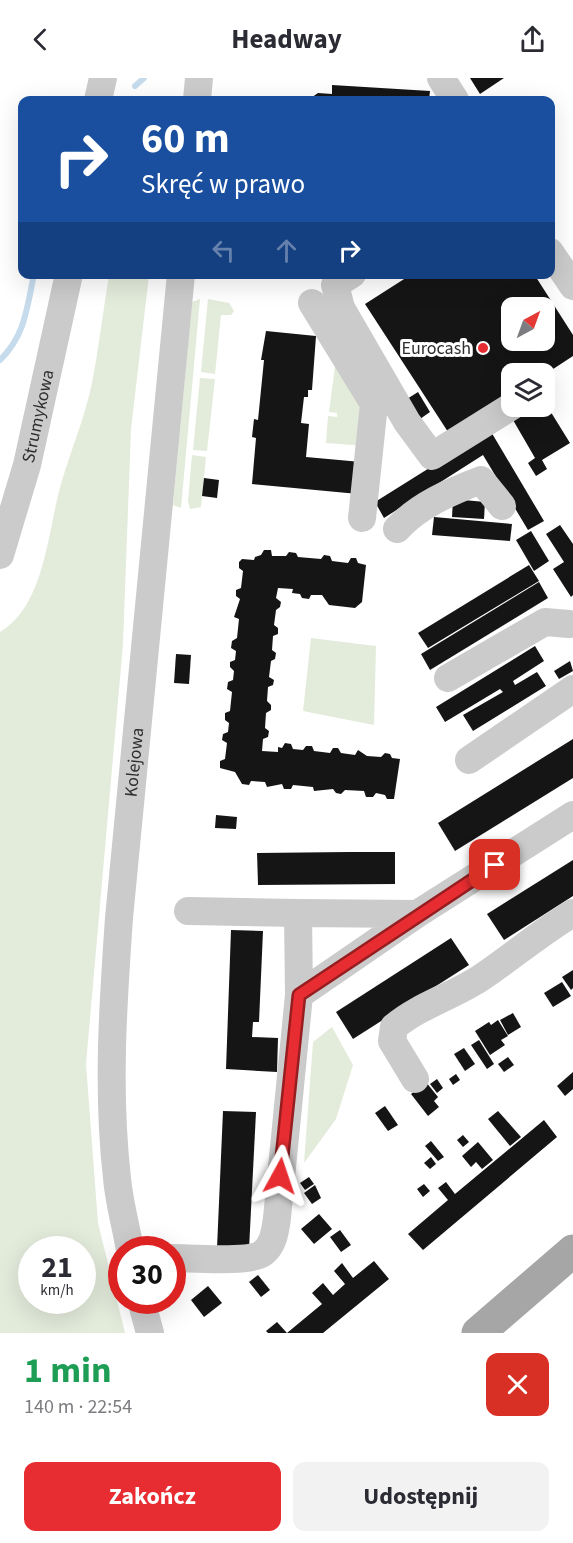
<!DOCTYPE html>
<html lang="pl">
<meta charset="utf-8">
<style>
:root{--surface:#fff;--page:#f2f2f3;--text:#2b2b33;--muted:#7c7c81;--accent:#e72d31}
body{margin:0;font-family:"Source Sans 3",sans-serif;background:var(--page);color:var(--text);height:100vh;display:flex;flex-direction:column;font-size:22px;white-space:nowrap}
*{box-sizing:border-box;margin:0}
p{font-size:20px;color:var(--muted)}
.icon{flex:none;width:33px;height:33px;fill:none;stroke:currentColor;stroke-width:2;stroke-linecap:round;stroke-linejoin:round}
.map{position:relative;height:1255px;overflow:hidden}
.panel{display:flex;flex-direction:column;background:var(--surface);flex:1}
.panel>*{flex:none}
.banner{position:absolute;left:18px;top:18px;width:537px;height:183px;border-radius:12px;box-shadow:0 6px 24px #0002;background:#1a4fa0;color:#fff;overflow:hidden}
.needle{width:39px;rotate:41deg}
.tools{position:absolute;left:501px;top:219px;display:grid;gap:12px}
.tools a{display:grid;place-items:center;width:54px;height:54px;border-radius:12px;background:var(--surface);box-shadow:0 6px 24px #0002;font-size:30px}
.speed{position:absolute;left:18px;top:1158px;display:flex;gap:12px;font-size:30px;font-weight:700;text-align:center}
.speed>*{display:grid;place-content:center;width:78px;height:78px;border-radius:50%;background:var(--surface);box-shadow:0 6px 24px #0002;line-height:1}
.speed small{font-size:15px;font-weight:400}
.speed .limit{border:9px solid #d22;background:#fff;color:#111}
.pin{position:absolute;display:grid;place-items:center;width:51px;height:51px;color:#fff;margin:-26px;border-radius:12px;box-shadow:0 3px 9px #0006}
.me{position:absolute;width:66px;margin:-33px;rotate:5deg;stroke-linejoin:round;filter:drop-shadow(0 0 4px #0008)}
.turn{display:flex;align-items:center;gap:21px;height:126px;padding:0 24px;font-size:27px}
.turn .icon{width:78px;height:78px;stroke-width:2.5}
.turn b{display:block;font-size:42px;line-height:51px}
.lanes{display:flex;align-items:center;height:57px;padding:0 24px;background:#0003;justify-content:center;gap:30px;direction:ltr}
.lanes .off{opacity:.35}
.round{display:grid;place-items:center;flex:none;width:63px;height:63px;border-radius:12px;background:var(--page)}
.head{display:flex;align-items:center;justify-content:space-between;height:102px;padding:0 24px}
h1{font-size:36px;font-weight:700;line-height:45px;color:#1e9e55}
.action{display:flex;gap:12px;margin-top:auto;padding:12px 24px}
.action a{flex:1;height:69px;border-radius:12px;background:var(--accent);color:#fff;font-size:24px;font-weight:700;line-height:69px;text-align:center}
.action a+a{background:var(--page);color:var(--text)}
header{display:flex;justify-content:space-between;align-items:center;height:78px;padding:0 24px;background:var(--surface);font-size:27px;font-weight:700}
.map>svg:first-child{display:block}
.green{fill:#e3ebdb;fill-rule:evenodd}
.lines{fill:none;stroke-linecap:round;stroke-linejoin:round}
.stream{stroke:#c6dbec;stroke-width:6}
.building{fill:#151515;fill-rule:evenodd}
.minor{stroke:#cbcbcb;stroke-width:28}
.major{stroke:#a6a6a6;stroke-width:33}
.route-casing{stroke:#961d20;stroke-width:15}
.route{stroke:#e72d31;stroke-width:10}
.poi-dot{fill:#e72d31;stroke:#fff;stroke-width:2}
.labels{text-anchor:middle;stroke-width:6;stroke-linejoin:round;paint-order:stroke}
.poi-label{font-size:18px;fill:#2e2e2e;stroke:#fff;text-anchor:end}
.street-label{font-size:18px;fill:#2e2e2e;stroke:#fff}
</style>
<header><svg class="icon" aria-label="back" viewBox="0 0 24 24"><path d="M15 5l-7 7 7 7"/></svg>Headway<svg class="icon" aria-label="share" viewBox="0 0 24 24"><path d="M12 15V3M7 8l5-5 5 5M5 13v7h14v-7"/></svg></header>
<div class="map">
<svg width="573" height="1255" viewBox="0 0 573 1255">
<rect width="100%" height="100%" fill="#fff"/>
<g class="green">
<path d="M109 197H149L131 351 123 566 86 986 98 1145 125 1255H0V554C45 528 48 451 61 406 71 372 85 339 92 305 99 269 103 233 109 197ZM32 1172H82V1222H32Z"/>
<path d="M200 221 181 430 173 427 192 224Z"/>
<path d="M208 221 229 225 234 233 231 237H221L215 296 201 294Z"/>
<path d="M337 274 370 327 366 368 326 365 328 338 337 339V335L329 334Z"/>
<path d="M200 300 215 301 207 373 193 372Z"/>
<path d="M192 377 206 379 201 429 190 431 188 423Z"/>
<path d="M311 560 376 568 374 647 303 633Z"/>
<path d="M332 949 353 987 336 1041 304 1085 313 964Z"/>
</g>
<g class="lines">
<g class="stream">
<path d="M135 8 144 0"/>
<path d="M0 282C25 258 27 230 34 196"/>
</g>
</g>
<g class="building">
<path d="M470 0H504L480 16Z"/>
<path d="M332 7 430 13 429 22H308L318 15 332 16Z"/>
<path d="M412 196H534L573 257V278L544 297 512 296V318L450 357 365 226ZM512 230H544V262H512Z"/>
<path d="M266 253 316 258 312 312H308V319H304L301 345 309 346 306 379 361 384 358 416 252 406 256 360 252 359 254 341 258 342 264 282H261Z"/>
<path d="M418 314 430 334 420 341 407 321Z"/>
<path d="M544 323 570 365 542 382 547 391 536 398 528 385 535 380 509 335 520 328H544Z"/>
<path d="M490 352 544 443 528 452 483 377 384 440 375 424Z"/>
<path d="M204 400 219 402 217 420 202 418Z"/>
<path d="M453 421 485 424 484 441 452 439Z"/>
<path d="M434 439 512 446 510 463 432 457Z"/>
<path d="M560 447 573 466V517L571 519 553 491 564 484 546 456Z"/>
<path d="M531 453 549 483 534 493 516 462Z"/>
<path d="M264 472H271L272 478H286L289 474 296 475 298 479 321 481 324 477 330 478 332 483 348 485 351 480H356L358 485 366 487 362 524 355 530 329 527 322 517H311L309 521 302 520 300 516 292 515 293 511 278 510 276 520 281 524 280 529 276 532 274 547 278 550V556L273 558 272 572 276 575 275 581 271 583 269 599 274 602 273 607 268 609 267 623 271 627V632L266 635 265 650 269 653 268 659 263 661 262 673 278 674V669L282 670 285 665 291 666 293 671 303 672 306 668H312L314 673 330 675 333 670H338L341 675 355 677 358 672 367 678 381 679 385 675 390 676 392 680 400 681 394 721H387L385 717 376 715 373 719H366L364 713 345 712 341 716 336 715 333 711 314 713 313 709 293 707 291 711H284L282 706 267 709 265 704 251 703 249 707 242 706 235 694 220 690V683L225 681 227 665 222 662 223 656 228 654 229 645 225 642V635L230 633 232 614 227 611 228 604 233 602 234 593 230 589V584L235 582 236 573 231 570 232 563 237 560 239 541 234 539 240 521 236 518V512L241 510 243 493 239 490V484L242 481 254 482 255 479 261 477Z"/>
<path d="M529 487 539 503 428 570 418 555Z"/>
<path d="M539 504 548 520 430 592 421 576Z"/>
<path d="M535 568 544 583 513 603 515 607 537 594 546 608 473 653 463 637 503 614 500 611 445 644 436 629Z"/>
<path d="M176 576 191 577 189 606 174 605Z"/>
<path d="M570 583 573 593 559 601 554 593Z"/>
<path d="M573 661V700L455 773 438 745Z"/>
<path d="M216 737 237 739 236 751 215 750Z"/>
<path d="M349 774H395V806L258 807 257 775Z"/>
<path d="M573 782V818L504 862 487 836Z"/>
<path d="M231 852 263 853 259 944H253L252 959 278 960 277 994 226 991Z"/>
<path d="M451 860 469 887 353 961 336 934Z"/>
<path d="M573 892V910L571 912 562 899Z"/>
<path d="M562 904 571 918 553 929 544 915Z"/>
<path d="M513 935 521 949 508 957 500 942Z"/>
<path d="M498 942 508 958 501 962 505 967 490 977 475 953 489 944 491 947Z"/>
<path d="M479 962 494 986 487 991 471 967Z"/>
<path d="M464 970 475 986 465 993 454 976Z"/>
<path d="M508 979 514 987 504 994 498 986Z"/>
<path d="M573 994V1011L565 1018 557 1008Z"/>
<path d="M456 996 460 1002 453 1007 449 1001Z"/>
<path d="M437 1001 443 1010 437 1015 430 1006Z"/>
<path d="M426 1004 438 1019 434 1023 439 1029 428 1038 411 1016Z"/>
<path d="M385 1028 398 1047 388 1053 375 1035Z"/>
<path d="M223 1033 256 1034 249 1171 217 1170Z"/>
<path d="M498 1033 521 1059 510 1068 488 1041Z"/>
<path d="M544 1042 557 1059 423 1172 408 1156 448 1122 438 1110 446 1104 455 1116Z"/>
<path d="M463 1057 469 1064 463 1069 457 1062Z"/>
<path d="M431 1063 444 1079 438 1083 425 1068Z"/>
<path d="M478 1064 493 1082 482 1091 476 1084 471 1089 462 1078Z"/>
<path d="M431 1079 436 1086 430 1091 424 1085Z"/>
<path d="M309 1099 314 1106 305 1112 300 1105Z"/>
<path d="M424 1106 430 1113 423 1119 417 1111Z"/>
<path d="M315 1107 321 1120 312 1126 304 1115Z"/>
<path d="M319 1136 332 1151 314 1166 301 1151Z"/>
<path d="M340 1152 351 1167 341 1174 330 1159Z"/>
<path d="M374 1183 389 1201 323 1255H287L322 1226 312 1215 323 1205 333 1217 345 1206 334 1193 342 1185 353 1200Z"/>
<path d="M258 1197 270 1212 261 1219 249 1204Z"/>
<path d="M208 1208 222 1225 204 1239 191 1222Z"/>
<path d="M277 1244 287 1255H268L266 1253Z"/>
</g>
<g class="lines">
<g class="minor">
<path d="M441 0 455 22"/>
<path d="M98 22 103 0"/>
<path d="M197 22 199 0"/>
<path d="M550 174 573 208"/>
<path d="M352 196 335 207 341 230 407 344 432 378 512 328"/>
<path d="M312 225 374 326 362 440"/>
<path d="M397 451C419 427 450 414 481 402L502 428"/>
<path id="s1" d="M0 477 27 387 69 196"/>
<path d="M448 600 545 544 569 546"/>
<path d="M469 682 573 611"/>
<path d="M188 833 298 835"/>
<path d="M417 836 298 835 299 917 417 836 573 737"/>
<path d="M415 1001 392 963 394 949C420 927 454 918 482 899 513 878 541 854 573 835"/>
<path id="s2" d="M130 1172C126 1148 119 1124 117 1100 107 1013 113 926 119 840L181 196"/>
<path d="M172 1180C191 1180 250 1185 263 1175 274 1166 275 1153 277 1140L299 917"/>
<path d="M141 1222 150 1255"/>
</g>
<path class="major" d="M478 1255 573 1173"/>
</g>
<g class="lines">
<defs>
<path id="route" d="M280 1098 299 917 495 787"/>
</defs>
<use href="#route" class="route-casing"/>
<use href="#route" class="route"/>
</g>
<circle class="poi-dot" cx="483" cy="270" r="6"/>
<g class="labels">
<g class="poi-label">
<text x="471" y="276">Eurocash</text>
</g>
<g class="street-label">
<text dy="6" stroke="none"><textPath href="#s1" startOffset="144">Strumykowa</textPath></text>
<text dy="6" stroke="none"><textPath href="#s2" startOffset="490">Kolejowa</textPath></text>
</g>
</g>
</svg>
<div class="tools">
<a><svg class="needle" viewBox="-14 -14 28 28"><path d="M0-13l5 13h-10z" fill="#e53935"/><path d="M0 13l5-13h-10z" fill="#7c7c81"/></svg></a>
<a><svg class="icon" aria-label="layers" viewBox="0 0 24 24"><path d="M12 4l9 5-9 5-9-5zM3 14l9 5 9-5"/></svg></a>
</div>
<div class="speed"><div>21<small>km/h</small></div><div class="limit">30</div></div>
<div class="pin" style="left:495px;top:787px;background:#d93025"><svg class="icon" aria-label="arrive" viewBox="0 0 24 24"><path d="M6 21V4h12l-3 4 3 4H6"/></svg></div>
<svg class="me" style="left:280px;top:1098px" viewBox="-20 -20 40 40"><path d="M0-17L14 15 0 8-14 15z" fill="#e72d31" stroke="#fff" stroke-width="4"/></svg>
<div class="banner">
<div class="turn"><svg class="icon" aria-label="right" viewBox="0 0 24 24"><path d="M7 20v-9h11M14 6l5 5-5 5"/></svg><div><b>60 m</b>Skręć w prawo</div></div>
<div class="lanes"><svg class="icon off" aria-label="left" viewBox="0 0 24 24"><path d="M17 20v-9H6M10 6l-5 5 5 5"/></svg><svg class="icon off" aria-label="ahead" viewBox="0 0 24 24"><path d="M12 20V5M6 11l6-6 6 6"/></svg><svg class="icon" aria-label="right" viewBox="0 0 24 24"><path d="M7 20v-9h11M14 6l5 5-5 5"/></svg></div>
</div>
</div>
<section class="panel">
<div class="head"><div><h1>1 min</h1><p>140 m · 22:54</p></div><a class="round" style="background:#d93025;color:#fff"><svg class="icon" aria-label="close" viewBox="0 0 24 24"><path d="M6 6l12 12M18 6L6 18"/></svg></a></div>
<div class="action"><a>Zakończ</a><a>Udostępnij</a></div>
</section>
